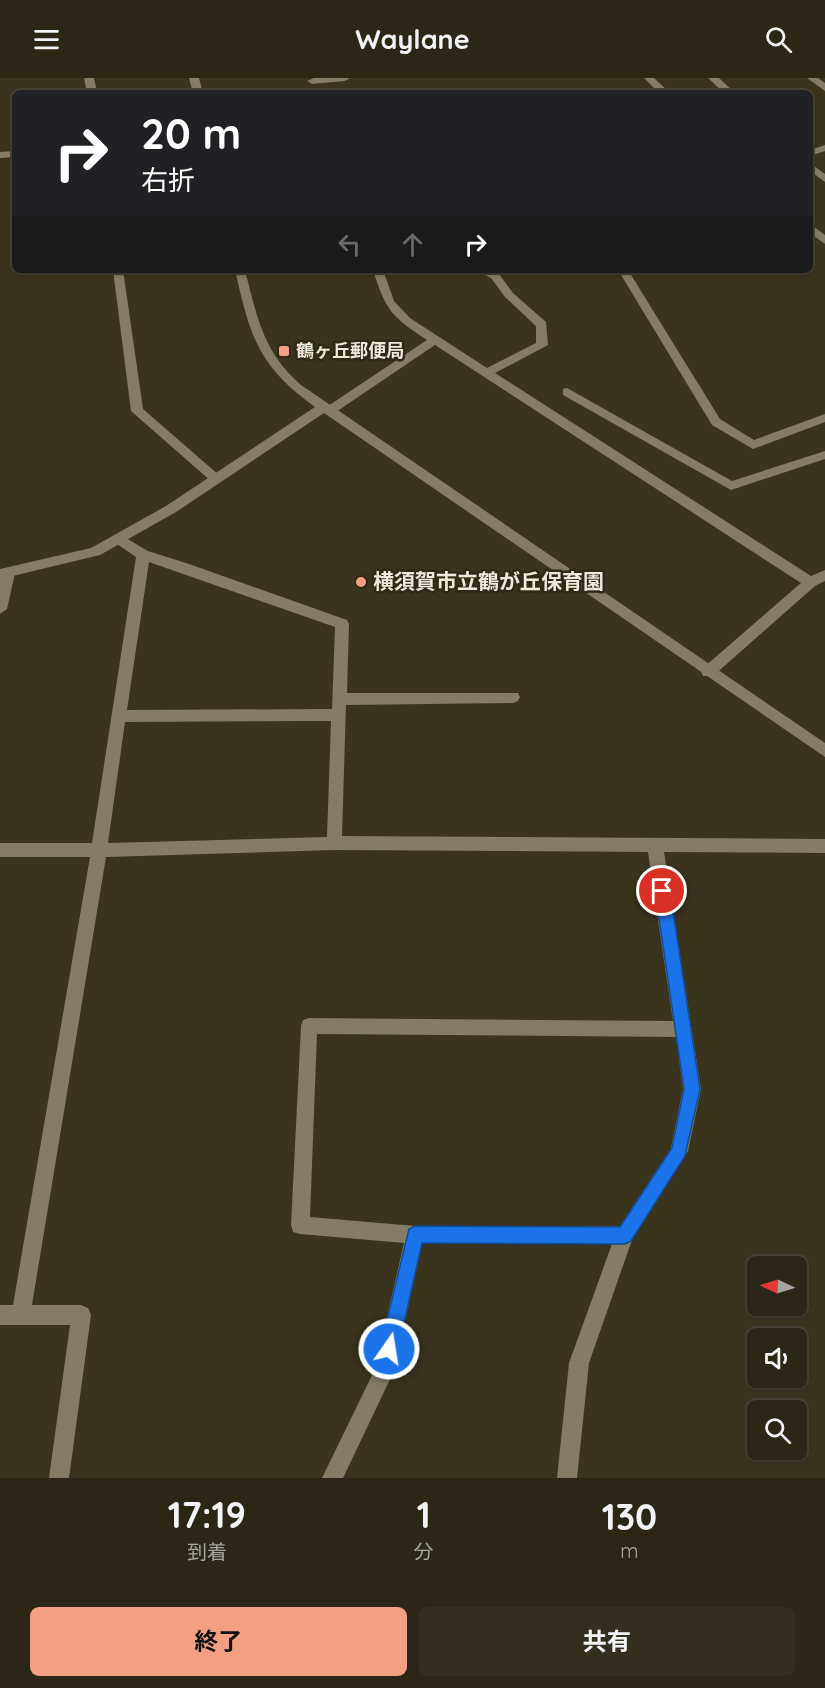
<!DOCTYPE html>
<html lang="ja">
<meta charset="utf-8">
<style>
:root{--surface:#2c2616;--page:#342e1f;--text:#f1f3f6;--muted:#a6a5a1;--line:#484335;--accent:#f39f83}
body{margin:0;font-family:Quicksand,"Noto Sans JP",sans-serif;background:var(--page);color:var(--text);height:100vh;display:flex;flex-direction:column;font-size:22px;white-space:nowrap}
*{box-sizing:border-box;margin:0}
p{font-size:20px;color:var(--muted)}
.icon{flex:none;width:33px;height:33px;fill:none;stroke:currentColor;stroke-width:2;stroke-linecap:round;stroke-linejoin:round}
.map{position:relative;height:1400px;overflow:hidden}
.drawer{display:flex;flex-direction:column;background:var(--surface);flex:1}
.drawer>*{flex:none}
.banner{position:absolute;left:12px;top:12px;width:801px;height:183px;border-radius:9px;box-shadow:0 2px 4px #0004,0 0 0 2px var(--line);background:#202124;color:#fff;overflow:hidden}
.needle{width:39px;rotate:274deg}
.tools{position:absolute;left:747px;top:1178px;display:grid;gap:12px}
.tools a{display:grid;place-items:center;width:60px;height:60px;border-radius:9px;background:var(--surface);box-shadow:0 2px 4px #0004,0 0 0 2px var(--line);font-size:30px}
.pin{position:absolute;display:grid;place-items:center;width:51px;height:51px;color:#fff;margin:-26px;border:3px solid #fff;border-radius:50%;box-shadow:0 2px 6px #0007}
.me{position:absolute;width:66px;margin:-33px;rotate:13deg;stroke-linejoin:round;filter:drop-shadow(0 0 4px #0008)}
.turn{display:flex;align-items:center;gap:21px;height:126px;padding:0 30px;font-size:27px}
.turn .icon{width:78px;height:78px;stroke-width:2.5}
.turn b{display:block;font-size:42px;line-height:51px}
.lanes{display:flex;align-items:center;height:57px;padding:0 30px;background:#0003;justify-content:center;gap:30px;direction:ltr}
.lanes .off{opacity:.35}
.eta{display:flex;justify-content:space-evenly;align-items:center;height:102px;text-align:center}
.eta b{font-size:36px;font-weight:700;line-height:42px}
.action{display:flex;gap:12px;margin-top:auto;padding:12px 30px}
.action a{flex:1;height:69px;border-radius:9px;background:var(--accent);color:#111;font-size:24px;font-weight:700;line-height:69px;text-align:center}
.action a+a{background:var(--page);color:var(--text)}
header{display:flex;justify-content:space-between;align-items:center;height:78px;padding:0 30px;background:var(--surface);font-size:27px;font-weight:700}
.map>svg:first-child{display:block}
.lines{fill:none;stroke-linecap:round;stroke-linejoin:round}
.lane{fill:#847c65;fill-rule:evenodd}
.street{fill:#847c65;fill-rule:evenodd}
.secondary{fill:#847c65;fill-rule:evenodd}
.route{fill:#1a73e8;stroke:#114b97;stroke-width:1.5}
.poi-dot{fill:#f39f83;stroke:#302915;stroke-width:2}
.labels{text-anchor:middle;stroke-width:5;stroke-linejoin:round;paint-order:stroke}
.far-poi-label{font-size:18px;font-weight:bold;fill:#ece8db;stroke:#302915;text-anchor:start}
.poi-label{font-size:21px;font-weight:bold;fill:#ece8db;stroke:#302915;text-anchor:start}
</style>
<header><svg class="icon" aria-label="menu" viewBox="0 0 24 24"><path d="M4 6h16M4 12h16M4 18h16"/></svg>Waylane<svg class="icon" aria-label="search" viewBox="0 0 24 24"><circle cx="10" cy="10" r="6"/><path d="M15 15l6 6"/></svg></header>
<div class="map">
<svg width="825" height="1400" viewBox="0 0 825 1400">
<rect width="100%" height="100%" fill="#3a331e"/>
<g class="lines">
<path class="lane" d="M618 192H628L720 341 754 362 825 336V344L753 371 712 347Z"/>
<g class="street">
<path d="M84 0H94L97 15H87Z"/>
<path d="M350 0 345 3 312 6 307 3 314 0Z"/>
<path d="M644 0H654L670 15H659Z"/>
<path d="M708 0H719L735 15H724Z"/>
<path d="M807 0H818L825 5V13Z"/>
<path d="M825 67V73L810 78V72Z"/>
<path d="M15 73V79L0 80V74Z"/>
<path d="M810 85 825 96V104L810 93Z"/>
<path d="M810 146 825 157V166L810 155Z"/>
<path d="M113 192H123L143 331 220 398 222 401 220 404H212L131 333Z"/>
<path d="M373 192H383L394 223 410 240 487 290 536 265V248L505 219 491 200 475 192H490L499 196 513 215 546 244 548 267 495 295 811 498 825 492V503L815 508 713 598H703L701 594 703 590 801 505 435 267 333 336H325V330L427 262C391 238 386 233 373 192Z"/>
<path d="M567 310 732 403 825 373V381L731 412 563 317V311Z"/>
<path d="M119 456 148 473 189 486 347 542 349 546 347 615H518L520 619 518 623 513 625 346 627 342 758 825 761V775L664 774 701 1011 688 1073 632 1162 589 1285 577 1400H557L569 1285 612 1166H422L394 1293 343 1400H322L375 1291 404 1165 300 1156 293 1154 291 1147 301 948 303 942 309 940 673 943 648 774 334 772 106 779 32 1227H81L88 1230 91 1237 69 1400H49L70 1247H0V1227H13L90 779H0V765H92L136 479 114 464 112 461ZM149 484 335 549 332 631 127 632ZM331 643 327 759 108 765 125 644ZM317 956 676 959 683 1011 671 1070 620 1148H415L310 1139Z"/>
<path d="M8 490 15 495 7 531 0 536V501L3 492Z"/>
</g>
<g class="secondary">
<path d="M189 0H199L203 15H193Z"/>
<path d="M235 192H245C257 239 263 274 301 307L825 665V679L324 335 176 434 100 477 0 501V491L91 470 166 428 315 329C258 288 250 258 235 192Z"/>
</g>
</g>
<path class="route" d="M662 806 668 808 670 813 700 1011 685 1078 631 1163 625 1166 422 1165 398 1271 396 1277 389 1280 383 1277 380 1271 409 1151 415 1148 620 1149 672 1070 684 1011 655 813 657 808Z"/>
<g class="poi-dot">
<rect x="278" y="267" width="12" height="12" rx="3"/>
<circle cx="361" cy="504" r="6"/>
</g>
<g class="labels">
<g class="far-poi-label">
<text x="296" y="279">鶴ヶ丘郵便局</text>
</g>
<g class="poi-label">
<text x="373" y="511">横須賀市立鶴が丘保育園</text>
</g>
</g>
</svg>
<div class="tools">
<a><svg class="needle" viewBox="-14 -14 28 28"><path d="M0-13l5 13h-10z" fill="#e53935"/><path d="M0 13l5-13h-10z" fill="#a6a5a1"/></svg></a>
<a><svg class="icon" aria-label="sound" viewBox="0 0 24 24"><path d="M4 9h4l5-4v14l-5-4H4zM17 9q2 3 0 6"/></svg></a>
<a><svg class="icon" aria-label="search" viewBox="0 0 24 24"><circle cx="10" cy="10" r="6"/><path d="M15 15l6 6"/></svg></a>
</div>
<div class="pin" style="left:662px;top:813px;background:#d93025"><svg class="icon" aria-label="arrive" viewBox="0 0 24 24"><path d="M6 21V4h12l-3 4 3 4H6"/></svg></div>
<svg class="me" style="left:389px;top:1271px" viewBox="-20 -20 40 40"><circle r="17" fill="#1a73e8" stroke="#fff" stroke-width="3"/><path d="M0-11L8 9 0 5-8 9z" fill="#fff"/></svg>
<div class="banner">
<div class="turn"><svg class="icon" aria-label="right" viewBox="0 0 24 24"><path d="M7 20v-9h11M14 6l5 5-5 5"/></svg><div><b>20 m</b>右折</div></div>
<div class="lanes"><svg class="icon off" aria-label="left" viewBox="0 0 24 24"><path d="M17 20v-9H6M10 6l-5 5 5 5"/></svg><svg class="icon off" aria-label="ahead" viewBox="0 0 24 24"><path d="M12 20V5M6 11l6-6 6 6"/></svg><svg class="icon" aria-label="right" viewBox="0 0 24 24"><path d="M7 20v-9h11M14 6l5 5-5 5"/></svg></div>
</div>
</div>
<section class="drawer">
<div class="eta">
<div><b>17:19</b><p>到着</p></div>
<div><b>1</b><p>分</p></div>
<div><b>130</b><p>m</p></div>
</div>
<div class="action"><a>終了</a><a>共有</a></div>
</section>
